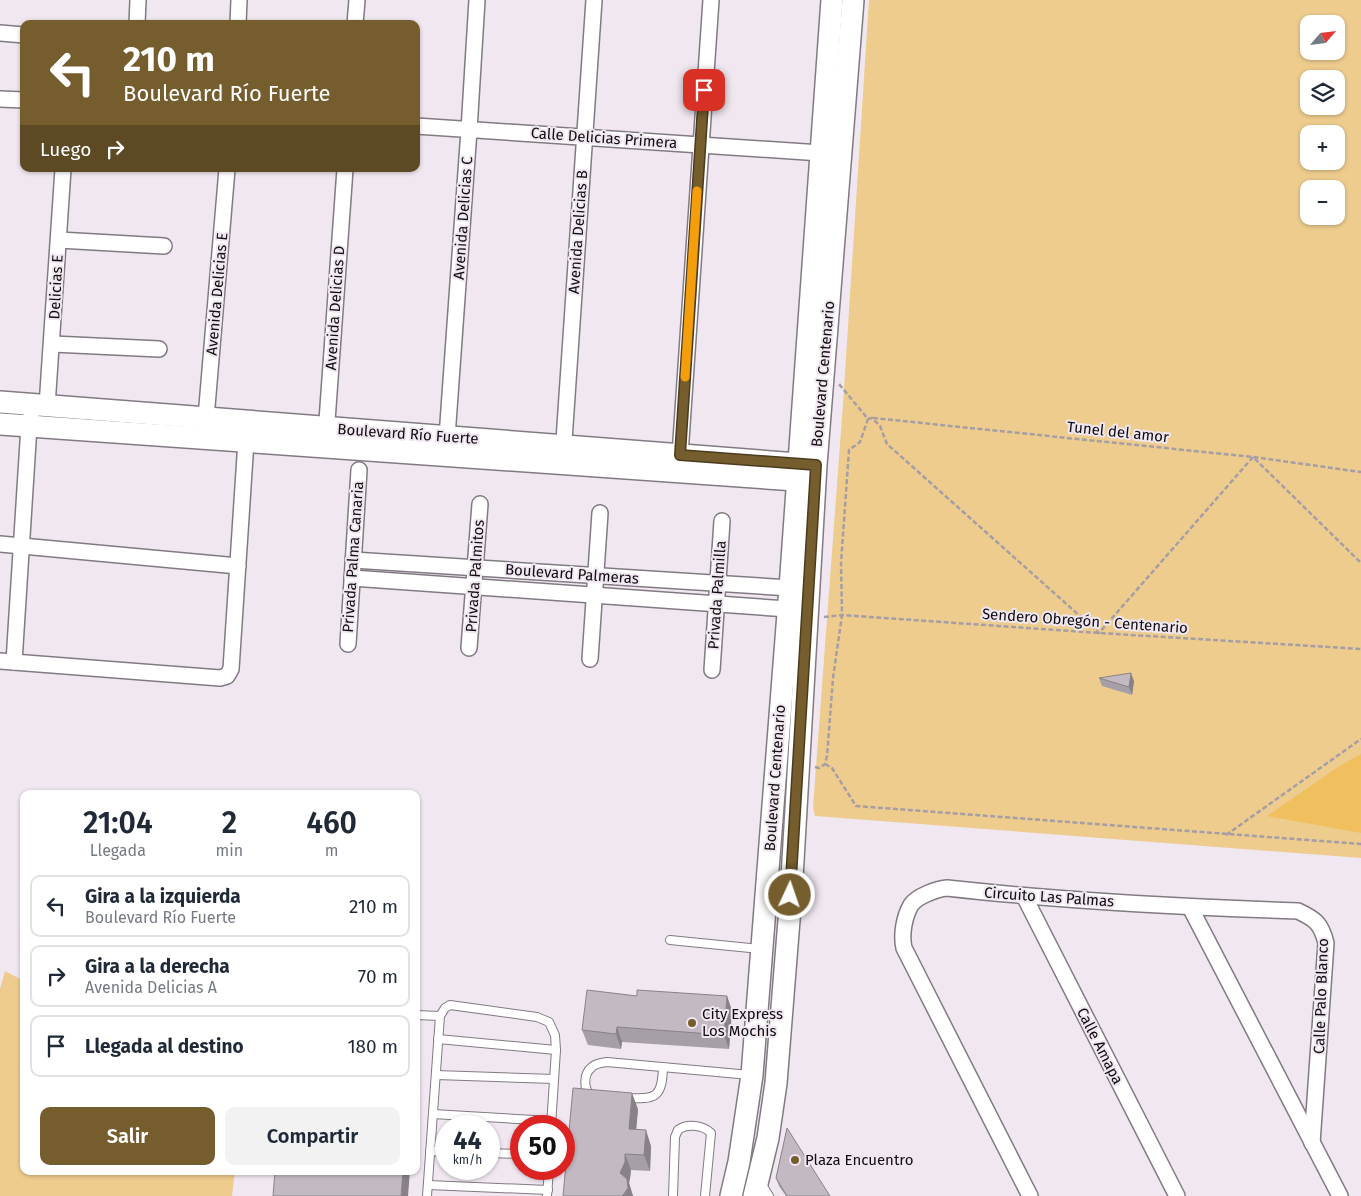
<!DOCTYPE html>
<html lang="es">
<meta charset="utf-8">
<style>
:root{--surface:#fff;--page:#f2f2f3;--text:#1f2937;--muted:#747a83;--line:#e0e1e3;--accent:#755d2e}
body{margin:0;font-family:"Fira Sans",sans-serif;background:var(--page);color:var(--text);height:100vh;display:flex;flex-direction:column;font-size:19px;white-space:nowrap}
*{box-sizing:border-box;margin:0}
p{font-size:16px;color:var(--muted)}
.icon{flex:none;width:28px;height:28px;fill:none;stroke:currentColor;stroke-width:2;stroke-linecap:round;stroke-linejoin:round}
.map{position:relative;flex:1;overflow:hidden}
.sheet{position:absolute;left:20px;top:790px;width:400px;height:385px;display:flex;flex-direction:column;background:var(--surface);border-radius:10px;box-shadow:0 1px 4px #0004}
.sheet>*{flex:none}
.top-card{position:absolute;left:20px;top:20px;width:400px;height:152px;border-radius:10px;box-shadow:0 1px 4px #0004;background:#755d2e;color:#fff;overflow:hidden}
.needle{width:32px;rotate:62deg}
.buttons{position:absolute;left:1300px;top:15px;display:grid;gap:10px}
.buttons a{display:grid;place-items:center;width:45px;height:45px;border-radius:10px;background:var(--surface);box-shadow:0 1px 4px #0004;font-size:25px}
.speed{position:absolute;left:435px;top:1115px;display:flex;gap:10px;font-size:25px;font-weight:700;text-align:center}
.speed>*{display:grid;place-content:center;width:65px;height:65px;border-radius:50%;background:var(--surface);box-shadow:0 1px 4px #0004;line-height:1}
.speed small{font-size:12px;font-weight:400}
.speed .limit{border:8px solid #d22;background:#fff;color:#111}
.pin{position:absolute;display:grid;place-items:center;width:42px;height:42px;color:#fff;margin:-21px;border-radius:10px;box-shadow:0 2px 8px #0006}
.me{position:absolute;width:55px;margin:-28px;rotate:3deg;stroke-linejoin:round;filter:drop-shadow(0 0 4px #0008)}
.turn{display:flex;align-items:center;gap:18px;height:105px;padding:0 20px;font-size:22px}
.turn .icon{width:65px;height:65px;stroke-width:2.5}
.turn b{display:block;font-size:35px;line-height:42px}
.then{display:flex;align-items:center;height:48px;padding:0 20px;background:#0003;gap:10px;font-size:19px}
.eta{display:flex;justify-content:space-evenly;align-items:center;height:85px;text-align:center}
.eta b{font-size:30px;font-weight:600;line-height:35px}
.button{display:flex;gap:10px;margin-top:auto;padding:10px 20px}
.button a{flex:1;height:58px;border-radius:10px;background:var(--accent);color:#fff;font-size:20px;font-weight:600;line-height:58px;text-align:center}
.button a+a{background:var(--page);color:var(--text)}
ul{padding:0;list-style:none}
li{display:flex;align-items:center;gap:15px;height:62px;margin:0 10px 8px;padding:0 10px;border:2px solid var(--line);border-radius:10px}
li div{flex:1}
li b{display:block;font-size:19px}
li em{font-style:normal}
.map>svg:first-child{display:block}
.green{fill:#eecc8d;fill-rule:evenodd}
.water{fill:#f0c05f}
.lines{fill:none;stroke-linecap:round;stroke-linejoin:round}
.lane-casing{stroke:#827a83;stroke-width:10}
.street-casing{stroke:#827a83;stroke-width:18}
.secondary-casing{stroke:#827a83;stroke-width:24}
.path{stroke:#a59ea5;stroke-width:2.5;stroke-dasharray:5 2.5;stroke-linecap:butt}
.lane{stroke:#fff;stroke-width:8}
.street{stroke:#fff;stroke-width:15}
.secondary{stroke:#fff;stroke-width:21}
.wall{fill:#a79fa8}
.shaded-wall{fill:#888288}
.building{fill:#c2b9c3;stroke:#888288}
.route-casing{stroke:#4c3c1e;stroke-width:12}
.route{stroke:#755d2e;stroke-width:9}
.slow{stroke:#f59e0b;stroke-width:9}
.poi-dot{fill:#755d2e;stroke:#f0e7f1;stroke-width:2}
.labels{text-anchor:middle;stroke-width:4;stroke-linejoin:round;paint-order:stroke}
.street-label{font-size:15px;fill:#100d10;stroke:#f0e7f1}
.poi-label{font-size:15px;fill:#100d10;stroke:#f0e7f1;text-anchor:start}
</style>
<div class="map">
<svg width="1361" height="1196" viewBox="0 0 1361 1196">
<rect width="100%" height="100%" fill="#f0e7f1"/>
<g class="green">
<path d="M869 0H1361V858L815 816 813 807 843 404ZM1309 24H1336V51H1309ZM1309 79H1336V106H1309ZM1309 134H1336V161H1309ZM1309 189H1336V216H1309Z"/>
<path d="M5 971 24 981V1171H235L232 1196H0V989Z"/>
</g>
<path class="water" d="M1361 754V833L1267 816 1338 767Z"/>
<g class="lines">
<defs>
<g id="lane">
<path d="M670 940 760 949"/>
<path d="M416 1015 440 1016 427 1196"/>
<path d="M440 1016 445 1008 450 1005 537 1017 549 1022 555 1035 556 1050 551 1126"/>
<path d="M438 1039 556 1050"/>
<path d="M436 1075 554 1079"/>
<path d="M592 1096C583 1090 583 1074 592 1067 596 1063 602 1063 607 1062L750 1075"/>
<path d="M626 1098C655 1099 662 1099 663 1067"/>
<path d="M433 1114 552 1121"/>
<path d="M430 1151 446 1152"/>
<path d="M489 1153 521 1154"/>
<path d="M761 1183 769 1196"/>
<path d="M428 1185 548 1190"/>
<path d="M547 1196 549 1169"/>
<path d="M673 1196 675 1137 678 1130C687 1123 703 1125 711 1133L705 1196"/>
</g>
<g id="street">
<path d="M137 24 138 0"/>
<path d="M238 24 239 0"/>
<path d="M355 24 357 0"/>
<path d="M0 33 24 35"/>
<path d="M0 99 24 100"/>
<path d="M416 126 821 153"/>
<path d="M59 240 164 246"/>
<path d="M53 344 159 349"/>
<path d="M47 406 63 169"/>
<path d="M206 418 227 169"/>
<path d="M326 435 345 169"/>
<path d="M447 437 469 130 477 0"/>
<path d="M563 455 594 0"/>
<path d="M680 455 711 0"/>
<path d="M0 544 238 566"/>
<path d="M353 560 790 588"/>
<path d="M352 578 788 609"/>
<path d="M348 644 359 470"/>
<path d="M469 648 480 504"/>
<path d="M590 659 600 513"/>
<path d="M0 661 220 678 227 676 231 669 246 441"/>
<path d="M14 662 29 426 31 416"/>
<path d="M712 670 722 521"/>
<path d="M1024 896 1177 1196"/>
<path d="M1190 907 1340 1196"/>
<path d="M1030 1196 904 948C901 935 904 917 911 905 917 896 937 889 947 888 1063 901 1180 907 1298 911 1315 919 1321 923 1326 943L1312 1143"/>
</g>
<g id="secondary">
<path d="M0 402 811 465"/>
<path d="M0 424 810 481"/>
<path d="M731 1196 739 1162 752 1075 790 588 832 0"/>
<path d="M754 1196 768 1138 776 1083 791 895 816 465 853 0"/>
</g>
</defs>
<use href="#lane" class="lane-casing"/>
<use href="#street" class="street-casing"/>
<use href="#secondary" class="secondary-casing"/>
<g class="path">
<path d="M873 418 1253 457 1361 472"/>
<path d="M868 419 872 418 880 426 887 444 1099 633 1253 457 1361 563"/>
<path d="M824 617 842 615 1099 633 1361 649"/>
<path d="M825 764 832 768 856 806 1361 844"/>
<path d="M815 767 819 768 825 764 827 756 833 678 842 615 841 563 849 450 860 442 868 419 839 384"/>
<path d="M1226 835 1361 739"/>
</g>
<use href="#lane" class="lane"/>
<use href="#street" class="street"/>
<use href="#secondary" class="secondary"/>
</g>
<g class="wall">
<path d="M1099 678 1134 681 1132 695 1102 686Z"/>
<path d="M637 996H727L732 1011 729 1049 622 1042 621 1049 588 1045 582 1030Z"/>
<path d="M638 1109 636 1129 651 1146 650 1171 631 1170 630 1178 629 1183 633 1196H563Z"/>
<path d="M776 1178 830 1196H786L779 1186Z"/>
</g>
<g class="shaded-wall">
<path d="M1131 673 1134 681 1132 695 1129 687Z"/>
<path d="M727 996 732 1011 729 1049 724 1035Z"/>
<path d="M617 1027 622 1042 621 1049 616 1034Z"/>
<path d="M416 1074 417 1077 416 1091Z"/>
<path d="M632 1093 638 1109 635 1144 629 1129Z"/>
<path d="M646 1130 651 1146 650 1171 644 1155Z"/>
<path d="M625 1154 631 1170 630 1178 629 1183 633 1196H622L620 1173Z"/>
<path d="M403 1171H410L408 1196H401Z"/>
</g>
<g class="building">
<path d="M1131 673 1129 687 1099 678Z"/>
<path d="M587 990 637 996V990L727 996 724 1035 617 1027 616 1034 582 1030Z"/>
<path d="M573 1088 632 1093 629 1129 646 1130 644 1155 625 1154V1162L620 1173 627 1179 628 1188 624 1194 622 1196H563Z"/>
<path d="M787 1128 830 1196H787L776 1178Z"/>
<path d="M275 1171H403L401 1196H273Z"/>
</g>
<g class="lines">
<defs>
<path id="route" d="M704 90 680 455 816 465 790 895"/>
</defs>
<use href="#route" class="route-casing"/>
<use href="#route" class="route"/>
<path class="slow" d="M685 377 697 191"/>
</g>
<g class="poi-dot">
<circle cx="692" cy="1023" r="5"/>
<circle cx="795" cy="1160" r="5"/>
</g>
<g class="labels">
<g class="street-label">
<text transform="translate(604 138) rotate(4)" y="5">Calle Delicias Primera</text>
<text transform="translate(463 218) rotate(-86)" y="5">Avenida Delicias C</text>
<text transform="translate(578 232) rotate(-86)" y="5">Avenida Delicias B</text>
<text transform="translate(56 287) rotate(-87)" y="5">Delicias E</text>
<text transform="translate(217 294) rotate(-85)" y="5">Avenida Delicias E</text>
<text transform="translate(335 308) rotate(-86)" y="5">Avenida Delicias D</text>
<text transform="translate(823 374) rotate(-85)" y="5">Boulevard Centenario</text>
<text transform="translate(1118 432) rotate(6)" y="5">Tunel del amor</text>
<text transform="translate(408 434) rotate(4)" y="5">Boulevard Río Fuerte</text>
<text transform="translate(353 557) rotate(-86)" y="5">Privada Palma Canaria</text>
<text transform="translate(572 574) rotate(4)" y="5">Boulevard Palmeras</text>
<text transform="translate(475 576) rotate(-86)" y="5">Privada Palmitos</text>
<text transform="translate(717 595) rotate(-86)" y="5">Privada Palmilla</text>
<text transform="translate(1085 621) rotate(4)" y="5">Sendero Obregón - Centenario</text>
<text transform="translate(775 778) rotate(-86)" y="5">Boulevard Centenario</text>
<text transform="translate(1049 897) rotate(4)" y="5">Circuito Las Palmas</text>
<text transform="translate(1321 996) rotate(-88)" y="5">Calle Palo Blanco</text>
<text transform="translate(1100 1046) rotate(63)" y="5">Calle Amapa</text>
</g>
<g class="poi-label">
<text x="702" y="1019">City Express<tspan x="702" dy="17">Los Mochis</tspan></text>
<text x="805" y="1165">Plaza Encuentro</text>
</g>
</g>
</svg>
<div class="buttons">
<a><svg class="needle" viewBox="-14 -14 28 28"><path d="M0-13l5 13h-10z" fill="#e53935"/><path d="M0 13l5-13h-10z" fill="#747a83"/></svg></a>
<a><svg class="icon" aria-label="layers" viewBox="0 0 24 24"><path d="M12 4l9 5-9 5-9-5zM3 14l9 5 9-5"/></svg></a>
<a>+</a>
<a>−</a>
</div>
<div class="speed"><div>44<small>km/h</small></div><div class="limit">50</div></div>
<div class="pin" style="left:704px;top:90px;background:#d93025"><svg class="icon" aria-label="arrive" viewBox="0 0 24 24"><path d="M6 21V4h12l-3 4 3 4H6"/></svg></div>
<svg class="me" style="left:790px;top:895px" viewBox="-20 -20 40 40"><circle r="17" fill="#755d2e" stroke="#fff" stroke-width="3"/><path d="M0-11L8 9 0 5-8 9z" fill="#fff"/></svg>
<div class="top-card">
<div class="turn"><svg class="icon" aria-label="left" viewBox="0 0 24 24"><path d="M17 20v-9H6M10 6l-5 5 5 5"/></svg><div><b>210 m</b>Boulevard Río Fuerte</div></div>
<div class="then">Luego<svg class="icon" aria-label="right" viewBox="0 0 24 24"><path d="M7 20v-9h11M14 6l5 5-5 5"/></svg></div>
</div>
<section class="sheet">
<div class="eta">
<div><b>21:04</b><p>Llegada</p></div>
<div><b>2</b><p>min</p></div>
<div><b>460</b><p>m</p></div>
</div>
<ul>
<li><svg class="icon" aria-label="left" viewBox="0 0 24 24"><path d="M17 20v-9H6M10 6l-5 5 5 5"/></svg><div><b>Gira a la izquierda</b><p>Boulevard Río Fuerte</p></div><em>210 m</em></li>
<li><svg class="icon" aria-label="right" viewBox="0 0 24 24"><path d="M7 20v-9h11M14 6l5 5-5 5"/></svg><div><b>Gira a la derecha</b><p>Avenida Delicias A</p></div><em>70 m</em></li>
<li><svg class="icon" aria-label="arrive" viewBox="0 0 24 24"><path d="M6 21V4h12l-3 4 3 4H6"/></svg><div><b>Llegada al destino</b></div><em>180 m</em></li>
</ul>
<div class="button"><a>Salir</a><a>Compartir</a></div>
</section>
</div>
